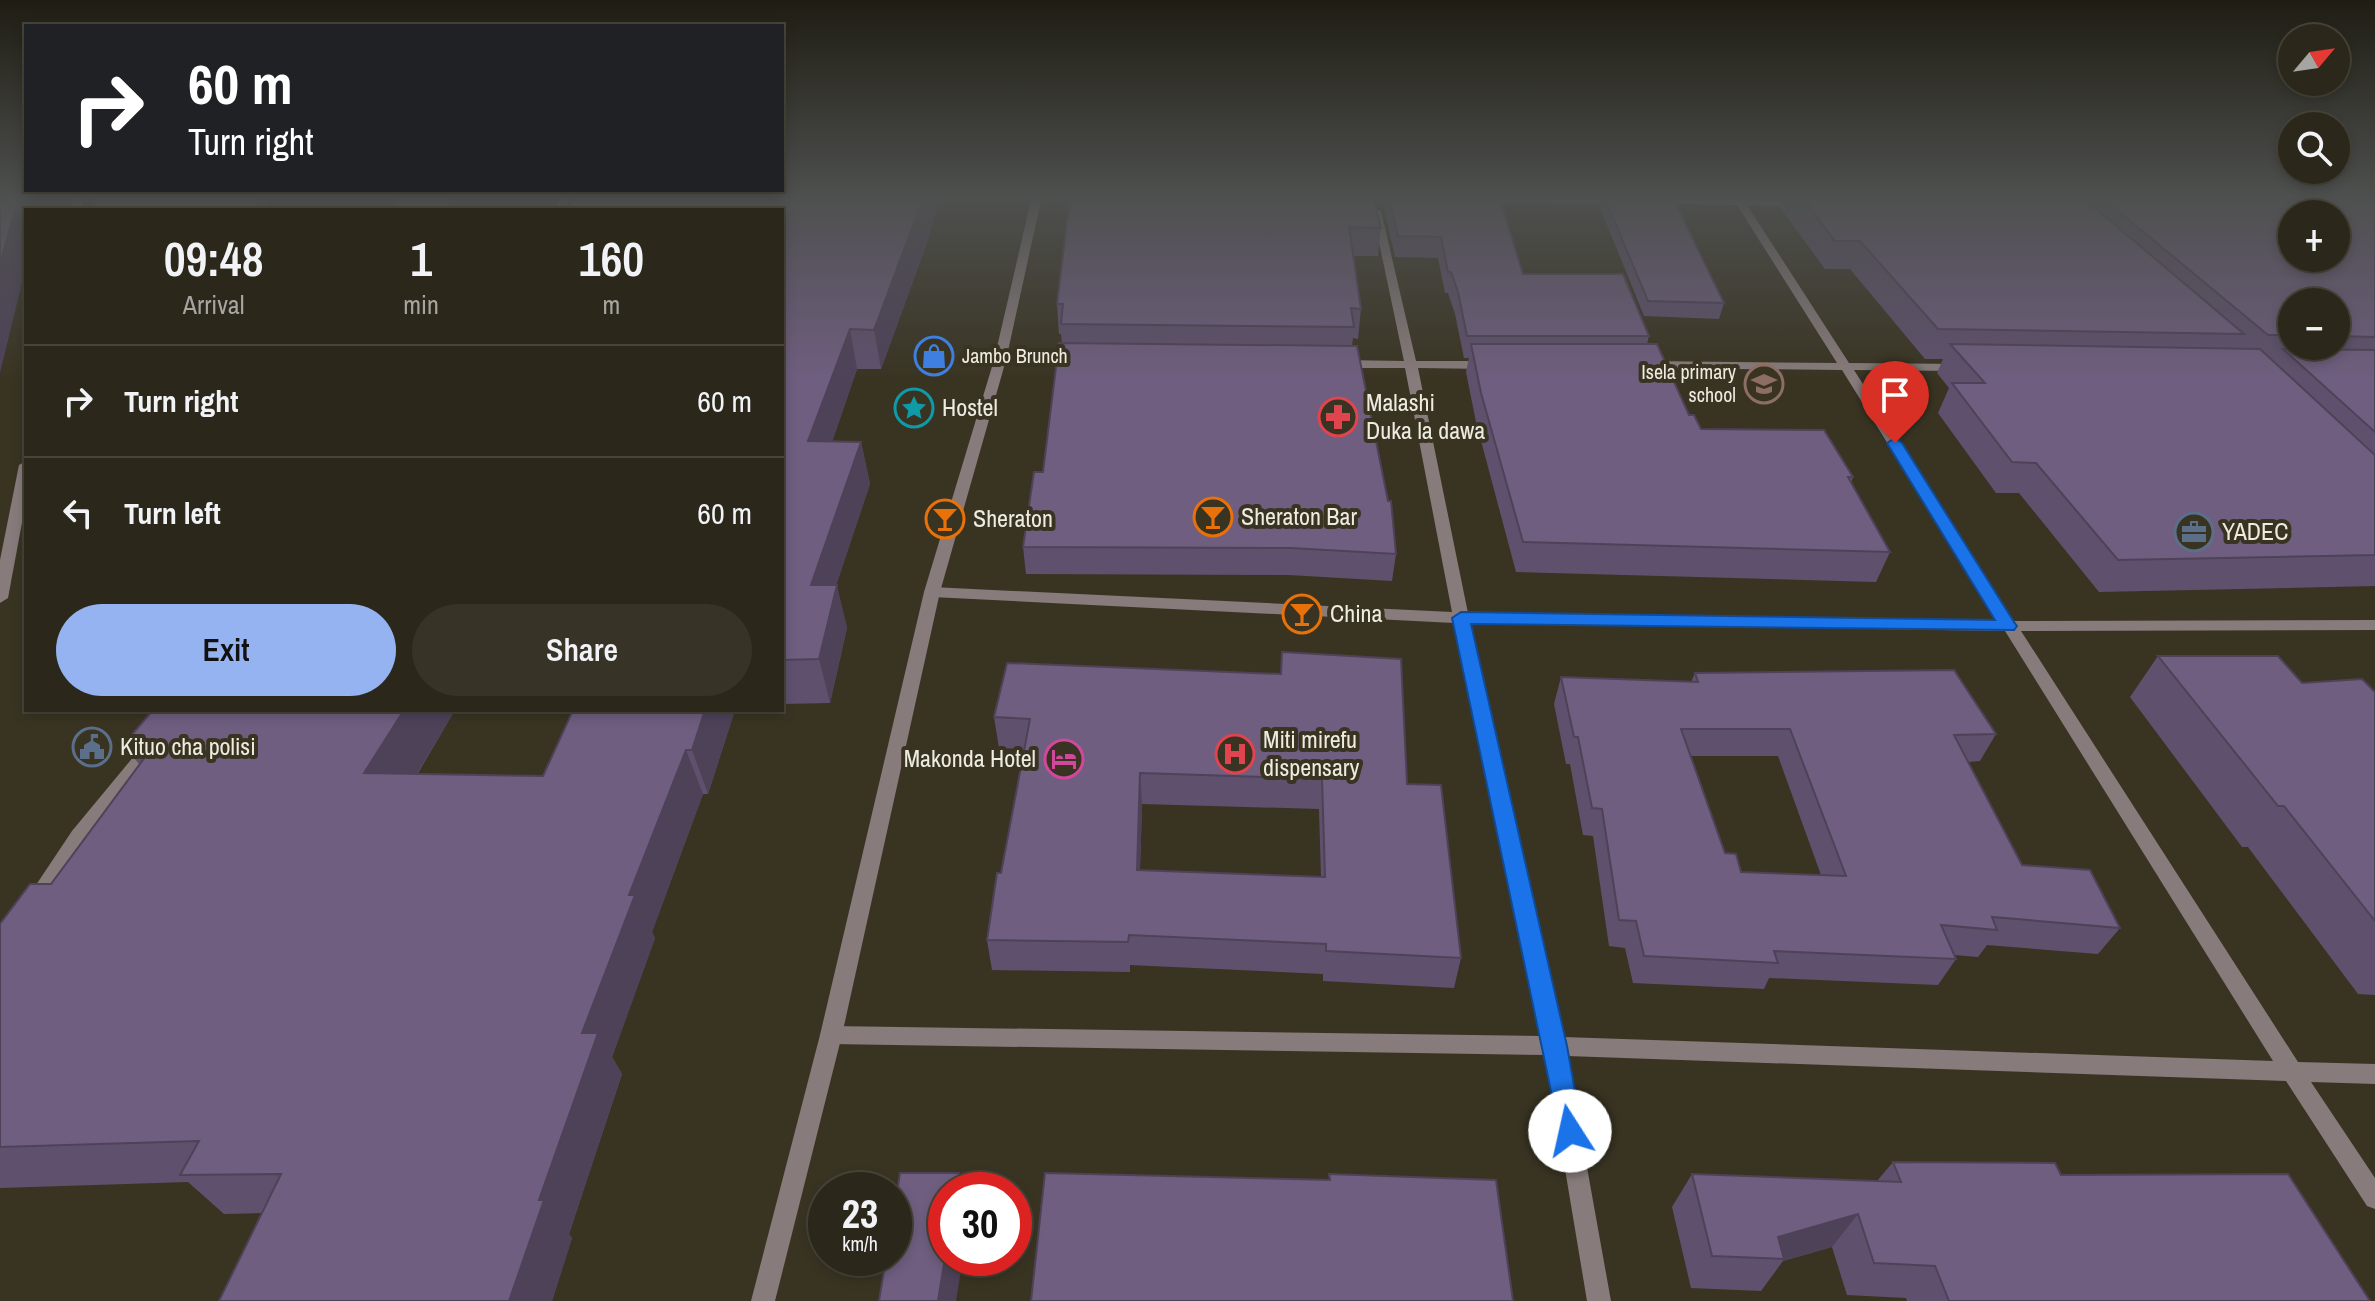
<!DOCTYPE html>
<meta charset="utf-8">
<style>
:root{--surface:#2b271a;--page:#373327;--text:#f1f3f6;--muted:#a6a5a2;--line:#474439;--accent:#95b2f1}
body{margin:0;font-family:"Archivo Narrow",sans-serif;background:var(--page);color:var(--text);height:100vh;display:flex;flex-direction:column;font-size:30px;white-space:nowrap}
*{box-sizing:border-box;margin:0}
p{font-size:26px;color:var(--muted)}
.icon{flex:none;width:44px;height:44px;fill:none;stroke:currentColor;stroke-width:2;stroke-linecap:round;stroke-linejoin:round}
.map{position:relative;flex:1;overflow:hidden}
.drawer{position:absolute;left:24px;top:208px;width:760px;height:504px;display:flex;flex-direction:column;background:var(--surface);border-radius:0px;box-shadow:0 4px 12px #0003,0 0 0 2px var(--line)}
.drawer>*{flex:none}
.hud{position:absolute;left:24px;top:24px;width:760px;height:168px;border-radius:0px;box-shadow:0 4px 12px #0003,0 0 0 2px var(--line);background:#202124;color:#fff;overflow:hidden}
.needle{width:52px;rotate:61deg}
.fabs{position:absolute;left:2278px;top:24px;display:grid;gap:16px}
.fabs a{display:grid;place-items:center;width:72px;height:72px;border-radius:50%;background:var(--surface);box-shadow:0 4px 12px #0003,0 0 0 2px var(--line);font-size:40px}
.speed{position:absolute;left:808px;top:1172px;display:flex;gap:16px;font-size:40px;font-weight:700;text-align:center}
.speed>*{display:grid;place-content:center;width:104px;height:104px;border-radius:50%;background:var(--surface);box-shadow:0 4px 12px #0003,0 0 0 2px var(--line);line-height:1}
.speed small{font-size:20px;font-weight:400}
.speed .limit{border:12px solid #d22;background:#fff;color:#111}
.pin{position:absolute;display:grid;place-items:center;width:68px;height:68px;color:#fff;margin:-82px -34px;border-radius:50% 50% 50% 0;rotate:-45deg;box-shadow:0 0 8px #0007}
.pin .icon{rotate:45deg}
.me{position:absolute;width:88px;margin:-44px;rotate:350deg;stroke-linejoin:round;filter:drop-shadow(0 0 6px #0008)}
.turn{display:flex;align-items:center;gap:28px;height:168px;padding:0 32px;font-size:36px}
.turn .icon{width:104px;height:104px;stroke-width:2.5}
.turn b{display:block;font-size:56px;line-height:68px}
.eta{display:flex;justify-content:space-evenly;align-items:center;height:136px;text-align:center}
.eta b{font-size:48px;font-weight:600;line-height:56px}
.button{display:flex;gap:16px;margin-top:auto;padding:16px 32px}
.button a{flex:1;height:92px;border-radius:48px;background:var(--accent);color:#111;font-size:32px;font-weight:600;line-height:92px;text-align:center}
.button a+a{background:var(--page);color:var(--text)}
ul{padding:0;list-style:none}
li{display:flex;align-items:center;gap:24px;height:112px;padding:0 32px;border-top:2px solid var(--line)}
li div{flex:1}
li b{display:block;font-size:30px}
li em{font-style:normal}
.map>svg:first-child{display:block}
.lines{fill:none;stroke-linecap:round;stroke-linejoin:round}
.minor{fill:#877b7b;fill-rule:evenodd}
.tertiary{fill:#877b7b;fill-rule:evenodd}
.wall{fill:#5f516d;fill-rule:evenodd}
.shaded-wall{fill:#4e4259}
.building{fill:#6f5e7f;stroke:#4e4259;stroke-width:2;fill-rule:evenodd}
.route{fill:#1a73e8;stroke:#114b97;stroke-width:2}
.labels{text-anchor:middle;stroke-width:8;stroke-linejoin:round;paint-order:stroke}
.far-poi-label{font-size:20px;fill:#eeebe0;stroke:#393422;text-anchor:start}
.poi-label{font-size:24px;fill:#eeebe0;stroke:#393422;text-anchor:start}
</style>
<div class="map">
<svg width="2375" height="1301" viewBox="0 0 2375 1301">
<rect width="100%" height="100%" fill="#393422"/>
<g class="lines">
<g class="minor">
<path d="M74 196H84L81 210H71Z"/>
<path d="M562 196H572L564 210H554Z"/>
<path d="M1264 196H1308V197L1303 200 1269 199Z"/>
<path d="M1474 197 1619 198 1624 201 1619 204 1478 202 1474 201Z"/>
<path d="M1654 198 1803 201 1804 203 1799 206 1747 205 1849 363 1965 364V370L1961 371 1854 370 2014 621 2375 620V630L2021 631 2298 1062 2375 1064V1084L2311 1082 2375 1178V1209L2367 1206 2286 1081 1567 1056 1611 1301H1587L1546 1055 831 1044 824 1042 820 1035 824 1028 831 1026 1542 1036 1454 623 932 597 924 592 932 587 1452 612 1405 368H1341L1335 364 1341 360 1404 361 1372 209 1381 211 1416 361H1489L1495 365 1489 369 1418 368 1468 613 1998 621 1842 370 1641 368V362L1645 361 1837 363 1737 205 1650 203V199ZM1470 623 2005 631 2273 1061 1563 1037Z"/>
<path d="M1000 356 1077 357 1083 361 1077 365 996 363 994 360Z"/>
<path d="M26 461V501L8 598 0 603V560L19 465Z"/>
<path d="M150 743 156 744 159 749 156 754 86 841 44 906 37 908 30 906 27 900 30 894 72 831 144 744Z"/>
</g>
<path class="tertiary" d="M1032 196H1042L1006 360 940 592 842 1035 775 1301H751L820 1035 924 592 994 360Z"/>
</g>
<g class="wall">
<path d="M577 196H940L927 243 881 369H857L832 442H861L870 484 836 585 847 628 830 703 782 704V210Z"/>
<path d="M1283 196H1373L1381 228 1378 256H1353L1361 309 1358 339 1353 338 1352 346 1396 554 1392 581 1289 575 1026 574 1023 547 1043 472 1062 343 1061 334H1059L1057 304 1155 201 1283 202Z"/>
<path d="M1383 196H1388L1523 274 1649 336 1647 344 1689 415 1701 429 1853 477 1851 483 1890 552 1876 582 1516 572 1476 422 1466 372 1469 358H1464L1455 314 1448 293H1445L1438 258 1395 257 1383 203Z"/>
<path d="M1600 196H1672L1724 303 1719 319 1644 316 1599 205Z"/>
<path d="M1782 196H2375V586L2099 592 2019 493H1996L1938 413 1949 388 1937 373 1943 359H1925L1850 269H1825L1779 206ZM2292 302H2336V346H2292Z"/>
<path d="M2158 656 2302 683 2375 692V995L2358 994 2248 847H2242L2130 697Z"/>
<path d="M1007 663 1407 784 1461 958 1454 988 1323 981V974L1130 965V972L992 970 987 940 1001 873 1024 749 999 748 994 717ZM1142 804 1319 809 1321 877 1140 870Z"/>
<path d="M1695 673 1996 734 1980 761 1968 762 2022 865 2120 928 2098 954 1987 945 1978 957 1954 955 1956 959 1938 985 1769 978 1764 989 1633 983 1625 948 1609 946 1593 836 1583 835 1570 764H1566L1554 704 1561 677 1691 682ZM1691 756H1778L1821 875 1741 872 1725 853Z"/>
<path d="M153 710H455L417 775 543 776 573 710H735L708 794H703L652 932 655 938 612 1057 622 1074 569 1234 572 1238 552 1301H219L262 1213 224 1214 188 1182 0 1188V924L51 884 140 765 123 745Z"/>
<path d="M1893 1162 2061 1175 2370 1301H1907L1906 1298 1847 1295 1832 1247 1783 1261 1761 1291 1691 1288 1672 1207 1692 1174 1877 1181Z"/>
</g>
<g class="shaded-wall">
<path d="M19 196H29L37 210H26V266L0 373V264Z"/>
<path d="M256 196H268L269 210H257Z"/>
<path d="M449 196H454L457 210H452Z"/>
<path d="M924 196H940L927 243 881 369 874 330Z"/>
<path d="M850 329 857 369 818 483 808 441Z"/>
<path d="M861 442 870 484 822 628 811 585Z"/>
<path d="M837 585 847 628 830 703 819 659Z"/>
<path d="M404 710H455L391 817 364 773Z"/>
<path d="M705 710H735L708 794 692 750Z"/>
<path d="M686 750 703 794 652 932 655 938 612 1057 622 1074 569 1234 572 1238 552 1301H509L582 1033 629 895Z"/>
<path d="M1140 773 1142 804 1139 901 1137 870Z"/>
<path d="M959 1173 963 1190H956Z"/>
<path d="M1858 1214 1832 1247 1783 1261 1784 1259 1778 1237Z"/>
<path d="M946 1251V1258H963L956 1301H938Z"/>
</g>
<g class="building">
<path d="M0 196H19L0 264Z"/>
<path d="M95 196H256L257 210H92Z"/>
<path d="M392 196H449L452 210H394Z"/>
<path d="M577 196H924L874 330 850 329 808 441 861 442 811 585H837L819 659 782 660V210H566Z"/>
<path d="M1093 196H1155V201L1291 203 1290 196H1373L1381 228 1349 227 1361 309 1351 308 1354 327 1061 324 1063 304H1057L1067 222 1072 200 1092 201Z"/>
<path d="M1388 196H1499L1523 274H1623L1649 336H1467L1458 292 1451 272H1448L1441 237 1398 236Z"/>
<path d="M1604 196H1672L1724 303 1648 301Z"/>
<path d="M1801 196H2081L2244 334 1938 329 1860 241H1835Z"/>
<path d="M2100 196H2375V337L2336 336V302H2292V335H2268ZM2292 214H2336V258H2292Z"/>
<path d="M1059 343 1357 346 1388 501H1391L1396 554 1291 548 1023 547 1034 472H1043Z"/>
<path d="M1471 344H1657L1689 415H1694L1701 429 1824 430 1853 477H1848L1890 552 1523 542 1481 393Z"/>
<path d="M1950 344 2260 349 2375 455V555L2118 560 2036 463 2012 462 1952 383H1985Z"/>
<path d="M2283 349 2375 350V432Z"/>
<path d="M1282 652 1401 659 1407 784 1441 785 1461 958 1326 951V944L1129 935 1128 942 987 940 997 873H1001L1030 719 994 717 1007 663 1281 674ZM1140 773 1322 779 1325 877 1137 870Z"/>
<path d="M2158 656H2278L2302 683 2362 679 2375 692V921L2284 806H2278Z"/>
<path d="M1954 670 1996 734 1954 735 2022 865 2090 870 2120 928 1992 917 1997 930 1941 925 1956 959 1774 951 1778 963 1644 956 1636 921 1619 920 1602 809 1592 808 1578 737H1574L1561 677 1698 682 1695 673ZM1681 729H1790L1846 876 1741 872 1736 854 1725 853Z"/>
<path d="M153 710H404L364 773 543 776 573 710H705L692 750H686L629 895H635L582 1033H598L539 1200H544L509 1301H219L281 1174 180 1175 199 1141 0 1147V924L30 884H51L154 745H123Z"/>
<path d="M1893 1162 2055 1163 2061 1175 2288 1174 2370 1301H1949L1935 1266 1874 1263 1858 1214 1778 1237 1784 1259 1712 1256 1692 1174 1901 1182Z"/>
<path d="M900 1173H959L956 1190H946V1251L938 1301H879L886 1258H894V1211Z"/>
<path d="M1045 1173 1330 1180 1329 1174 1496 1180 1513 1301H1031Z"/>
</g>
<linearGradient id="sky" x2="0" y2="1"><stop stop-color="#1f1d13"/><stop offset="0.52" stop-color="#4e504f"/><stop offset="1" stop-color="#4e504f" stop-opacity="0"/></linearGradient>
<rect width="2375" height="379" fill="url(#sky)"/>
<path class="route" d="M1895 438 1902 443 2014 622 2017 626 2014 630 1471 624 1567 1046 1582 1131 1579 1139 1570 1143 1561 1139 1452 618 1461 612 1995 620 1887 443Z"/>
<defs>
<symbol id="shop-ring" viewBox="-11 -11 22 22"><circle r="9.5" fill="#393422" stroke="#3f7fe0" stroke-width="1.5"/><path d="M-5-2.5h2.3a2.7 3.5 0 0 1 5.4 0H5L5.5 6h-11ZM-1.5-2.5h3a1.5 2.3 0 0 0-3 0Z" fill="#3f7fe0"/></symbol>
<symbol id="school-ring" viewBox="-11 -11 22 22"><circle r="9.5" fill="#393422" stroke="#8d6e63" stroke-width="1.5"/><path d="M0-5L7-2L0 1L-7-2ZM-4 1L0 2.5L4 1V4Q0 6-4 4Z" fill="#8d6e63"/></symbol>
<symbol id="sight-ring" viewBox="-11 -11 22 22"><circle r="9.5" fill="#393422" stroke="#0f9aa8" stroke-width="1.5"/><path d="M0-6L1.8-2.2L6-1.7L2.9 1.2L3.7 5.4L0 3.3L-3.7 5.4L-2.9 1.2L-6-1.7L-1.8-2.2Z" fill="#0f9aa8"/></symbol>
<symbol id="pharmacy-ring" viewBox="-11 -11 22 22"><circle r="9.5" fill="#393422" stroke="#e0444e" stroke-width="1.5"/><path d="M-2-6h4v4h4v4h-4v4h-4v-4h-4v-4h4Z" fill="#e0444e"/></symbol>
<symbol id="bar-ring" viewBox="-11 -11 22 22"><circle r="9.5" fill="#393422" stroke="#e8710a" stroke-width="1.5"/><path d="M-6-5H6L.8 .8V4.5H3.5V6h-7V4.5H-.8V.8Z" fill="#e8710a"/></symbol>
<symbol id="office-ring" viewBox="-11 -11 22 22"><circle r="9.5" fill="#393422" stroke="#5c6f8a" stroke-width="1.5"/><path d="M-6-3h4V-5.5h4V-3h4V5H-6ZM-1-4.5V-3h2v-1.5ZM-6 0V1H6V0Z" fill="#5c6f8a"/></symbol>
<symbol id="civic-ring" viewBox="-11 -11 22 22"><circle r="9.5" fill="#393422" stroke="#5c6f8a" stroke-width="1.5"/><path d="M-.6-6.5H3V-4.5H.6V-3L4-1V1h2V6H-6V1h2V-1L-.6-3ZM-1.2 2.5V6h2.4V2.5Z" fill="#5c6f8a"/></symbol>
<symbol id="hospital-ring" viewBox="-11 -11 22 22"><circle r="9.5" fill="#393422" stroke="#e0444e" stroke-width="1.5"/><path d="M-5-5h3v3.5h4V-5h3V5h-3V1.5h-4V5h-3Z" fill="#e0444e"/></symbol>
<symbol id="hotel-ring" viewBox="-11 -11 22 22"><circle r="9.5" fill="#393422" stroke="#d1479c" stroke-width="1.5"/><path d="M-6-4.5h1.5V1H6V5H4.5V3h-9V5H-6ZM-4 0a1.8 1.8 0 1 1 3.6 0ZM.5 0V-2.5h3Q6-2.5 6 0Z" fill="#d1479c"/></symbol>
</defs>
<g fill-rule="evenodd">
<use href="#shop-ring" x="912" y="334" width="44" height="44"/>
<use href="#school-ring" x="1742" y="362" width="44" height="44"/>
<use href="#sight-ring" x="892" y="386" width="44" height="44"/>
<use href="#pharmacy-ring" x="1316" y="395" width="44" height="44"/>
<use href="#bar-ring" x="1191" y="495" width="44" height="44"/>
<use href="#bar-ring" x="923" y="497" width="44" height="44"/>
<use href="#office-ring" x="2172" y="510" width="44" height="44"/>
<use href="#bar-ring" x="1280" y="592" width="44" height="44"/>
<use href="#civic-ring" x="70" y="725" width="44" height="44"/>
<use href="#hospital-ring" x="1213" y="732" width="44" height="44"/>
<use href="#hotel-ring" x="1042" y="737" width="44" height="44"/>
</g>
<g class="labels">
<g class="far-poi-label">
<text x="962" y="363">Jambo Brunch</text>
<text x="1736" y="379" text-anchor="end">Isela primary<tspan x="1736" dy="23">school</tspan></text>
</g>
<g class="poi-label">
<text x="1366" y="411">Malashi<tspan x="1366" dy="28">Duka la dawa</tspan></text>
<text x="942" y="416">Hostel</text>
<text x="1241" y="525">Sheraton Bar</text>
<text x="973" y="527">Sheraton</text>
<text x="2222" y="540">YADEC</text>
<text x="1330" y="622">China</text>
<text x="1263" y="748">Miti mirefu<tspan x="1263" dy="28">dispensary</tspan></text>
<text x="120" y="755">Kituo cha polisi</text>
<text x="1036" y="767" text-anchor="end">Makonda Hotel</text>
</g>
</g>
</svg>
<div class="fabs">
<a><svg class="needle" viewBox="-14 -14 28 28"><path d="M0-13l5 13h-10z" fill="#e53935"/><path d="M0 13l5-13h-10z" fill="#a6a5a2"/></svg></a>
<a><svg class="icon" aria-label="search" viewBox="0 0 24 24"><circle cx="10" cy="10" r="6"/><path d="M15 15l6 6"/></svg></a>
<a>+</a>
<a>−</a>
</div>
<div class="speed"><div>23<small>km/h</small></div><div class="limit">30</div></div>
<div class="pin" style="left:1895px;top:443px;background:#d93025"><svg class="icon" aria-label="arrive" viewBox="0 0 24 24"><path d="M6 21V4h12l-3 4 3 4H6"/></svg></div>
<svg class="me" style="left:1570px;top:1131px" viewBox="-20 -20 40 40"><circle r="19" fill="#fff"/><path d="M0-13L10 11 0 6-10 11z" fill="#1a73e8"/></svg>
<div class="hud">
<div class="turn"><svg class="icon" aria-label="right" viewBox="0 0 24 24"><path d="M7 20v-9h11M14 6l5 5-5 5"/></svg><div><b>60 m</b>Turn right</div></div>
</div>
<section class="drawer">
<div class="eta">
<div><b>09:48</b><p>Arrival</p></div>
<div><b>1</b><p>min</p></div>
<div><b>160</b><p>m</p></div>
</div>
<ul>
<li><svg class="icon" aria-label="right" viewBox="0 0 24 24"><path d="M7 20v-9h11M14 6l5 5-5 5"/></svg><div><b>Turn right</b></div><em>60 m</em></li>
<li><svg class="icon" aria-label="left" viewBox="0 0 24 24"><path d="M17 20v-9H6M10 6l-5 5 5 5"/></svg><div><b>Turn left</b></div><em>60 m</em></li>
</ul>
<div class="button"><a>Exit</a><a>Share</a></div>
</section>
</div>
